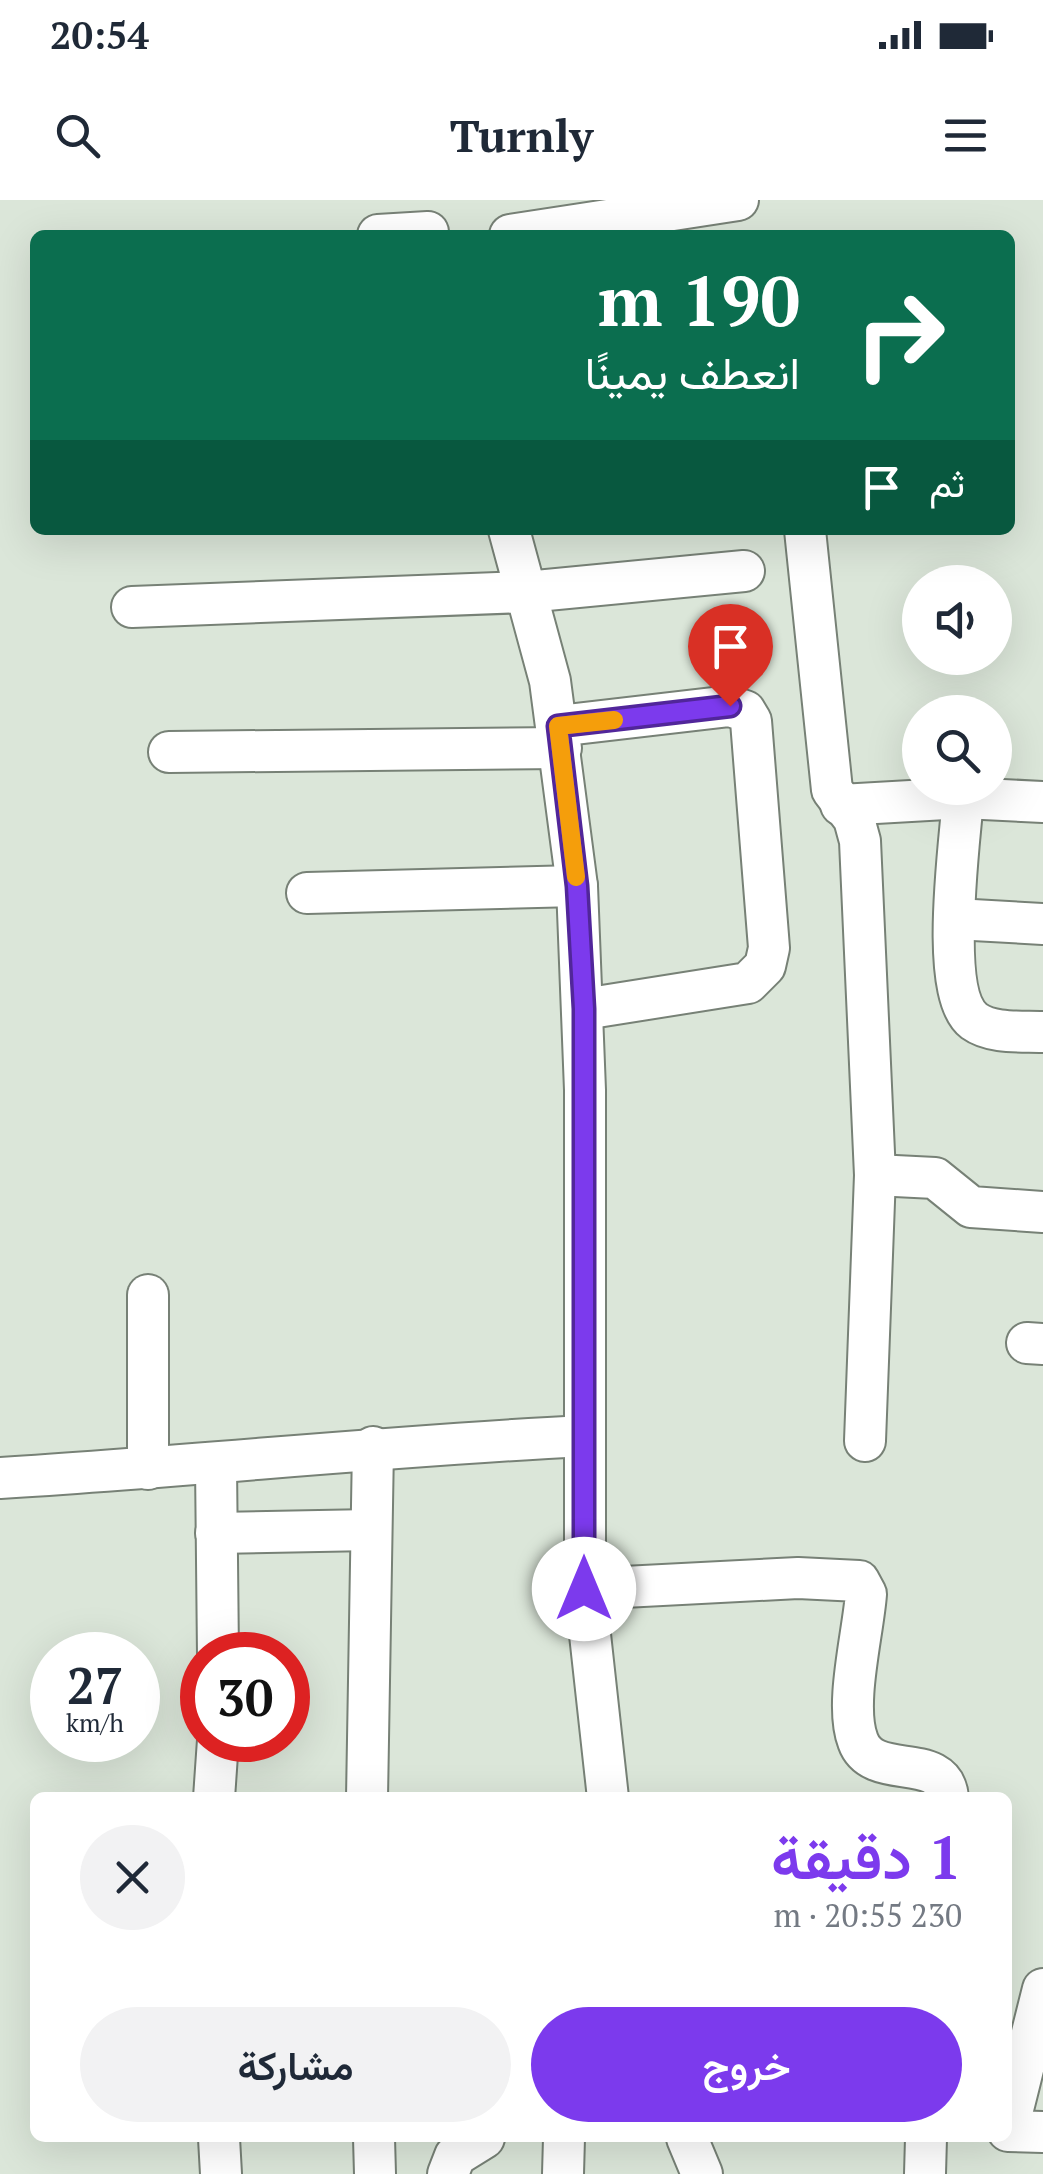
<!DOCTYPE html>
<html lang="ar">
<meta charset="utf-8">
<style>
:root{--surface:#fff;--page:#f2f2f3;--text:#1f2937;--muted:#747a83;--accent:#7c3aed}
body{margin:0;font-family:"PT Serif",Vazirmatn,serif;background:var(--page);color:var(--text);direction:rtl;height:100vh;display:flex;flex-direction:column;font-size:38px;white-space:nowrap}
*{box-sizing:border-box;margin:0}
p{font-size:32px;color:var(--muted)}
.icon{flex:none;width:55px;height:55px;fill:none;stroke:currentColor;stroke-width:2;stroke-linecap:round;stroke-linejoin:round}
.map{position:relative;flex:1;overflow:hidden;direction:ltr}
.drawer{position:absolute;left:30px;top:1592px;width:982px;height:350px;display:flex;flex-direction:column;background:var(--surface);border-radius:15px;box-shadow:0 10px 40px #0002;direction:rtl}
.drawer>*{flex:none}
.banner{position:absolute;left:30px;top:30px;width:985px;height:305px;border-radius:15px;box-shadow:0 10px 40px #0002;direction:rtl;background:#0b6e4f;color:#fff;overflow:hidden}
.fabs{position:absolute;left:902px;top:365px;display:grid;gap:20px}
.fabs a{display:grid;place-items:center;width:110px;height:110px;border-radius:50%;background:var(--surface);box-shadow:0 10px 40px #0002;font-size:50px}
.speed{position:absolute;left:30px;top:1432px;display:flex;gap:20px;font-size:50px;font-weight:700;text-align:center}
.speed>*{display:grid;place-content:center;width:130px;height:130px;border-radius:50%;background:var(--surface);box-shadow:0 10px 40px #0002;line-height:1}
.speed small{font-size:25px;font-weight:400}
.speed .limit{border:15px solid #d22;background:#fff;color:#111}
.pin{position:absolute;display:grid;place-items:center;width:85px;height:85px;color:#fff;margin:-102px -42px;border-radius:50% 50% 50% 0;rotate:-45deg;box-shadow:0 0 10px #0007}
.pin .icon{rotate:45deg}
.me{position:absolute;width:110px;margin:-55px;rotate:0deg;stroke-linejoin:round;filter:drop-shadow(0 0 8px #0008)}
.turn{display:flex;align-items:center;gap:35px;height:210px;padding:0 50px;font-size:45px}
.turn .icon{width:130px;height:130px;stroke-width:2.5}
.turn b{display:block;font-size:70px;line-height:85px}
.then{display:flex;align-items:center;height:95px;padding:0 50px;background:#0003;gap:20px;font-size:38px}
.round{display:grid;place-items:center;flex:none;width:105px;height:105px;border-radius:52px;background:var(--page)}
.overview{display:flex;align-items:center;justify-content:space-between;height:170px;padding:0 50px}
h1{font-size:60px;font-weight:600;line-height:75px;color:var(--accent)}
.action{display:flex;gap:20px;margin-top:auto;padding:20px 50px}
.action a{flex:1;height:115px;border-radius:60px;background:var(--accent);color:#fff;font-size:40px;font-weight:600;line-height:115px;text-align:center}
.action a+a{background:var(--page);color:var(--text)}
.status{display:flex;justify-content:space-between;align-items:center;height:70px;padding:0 50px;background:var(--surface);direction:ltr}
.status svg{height:28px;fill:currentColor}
header{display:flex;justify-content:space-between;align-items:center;height:130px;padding:0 50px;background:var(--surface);font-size:45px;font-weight:600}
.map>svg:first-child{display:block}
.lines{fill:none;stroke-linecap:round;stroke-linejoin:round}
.minor-casing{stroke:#778176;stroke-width:44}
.minor{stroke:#fff;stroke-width:40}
.route-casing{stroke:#51269a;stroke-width:25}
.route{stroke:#7c3aed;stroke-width:18}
.slow{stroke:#f59e0b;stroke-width:18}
</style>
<div class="status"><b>20:54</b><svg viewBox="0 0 49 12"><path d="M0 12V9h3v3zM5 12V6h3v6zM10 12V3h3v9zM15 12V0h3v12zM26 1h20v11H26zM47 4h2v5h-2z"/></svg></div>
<header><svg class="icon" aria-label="menu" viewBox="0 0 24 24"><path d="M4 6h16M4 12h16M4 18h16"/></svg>Turnly<svg class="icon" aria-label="search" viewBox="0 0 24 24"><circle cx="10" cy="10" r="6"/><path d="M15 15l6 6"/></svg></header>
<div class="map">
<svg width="1043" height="1974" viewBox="0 0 1043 1974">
<rect width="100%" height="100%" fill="#dbe6d9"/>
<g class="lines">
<defs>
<g id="minor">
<path d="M378 35 428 32"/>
<path d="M510 35 738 0"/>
<path d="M509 330 550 481 577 686 585 890V1389L608 1598"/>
<path d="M805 330 832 590 854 619 860 641 875 975 865 1241"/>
<path d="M132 407 526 392 744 371"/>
<path d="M558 526 730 506 745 511 751 521 769 748 765 766 748 783 584 809"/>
<path d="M169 552 561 548"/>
<path d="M963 598C960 642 938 793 974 821 992 834 1021 831 1043 832"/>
<path d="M841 605 963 598 1043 602"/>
<path d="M307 693 577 686"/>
<path d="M955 719 1043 724"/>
<path d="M875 975 935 978 971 1007 1043 1012"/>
<path d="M1027 1143 1043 1144"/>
<path d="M216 1265 218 1455"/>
<path d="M148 1269V1095"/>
<path d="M0 1278C195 1266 388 1246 583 1236"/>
<path d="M216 1333 371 1330"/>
<path d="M585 1389 798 1378 859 1381 866 1394C863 1434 844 1505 858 1541 873 1583 944 1549 948 1598"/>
<path d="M214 1598 218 1540"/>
<path d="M367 1598 373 1247"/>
<path d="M1008 1929 1043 1789"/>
<path d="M1008 1931 1043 1932"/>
<path d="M219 1938 221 1974"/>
<path d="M374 1938 375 1974"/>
<path d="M687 1938 702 1974"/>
<path d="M448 1974 455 1956 484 1938"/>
<path d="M563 1974 564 1938"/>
<path d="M925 1974 926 1938"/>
</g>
</defs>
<use href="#minor" class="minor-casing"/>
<use href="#minor" class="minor"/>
</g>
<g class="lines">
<defs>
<path id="route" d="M584 1389V809L577 686 558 526 730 506"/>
</defs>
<use href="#route" class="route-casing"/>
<use href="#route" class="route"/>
<path class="slow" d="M576 677 558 526 614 520"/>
</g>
</svg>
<div class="fabs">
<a><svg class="icon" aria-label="sound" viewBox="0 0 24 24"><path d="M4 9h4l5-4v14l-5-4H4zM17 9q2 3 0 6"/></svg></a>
<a><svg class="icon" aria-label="search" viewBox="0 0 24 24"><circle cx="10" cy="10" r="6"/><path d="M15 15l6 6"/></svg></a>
</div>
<div class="speed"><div>27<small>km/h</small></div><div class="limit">30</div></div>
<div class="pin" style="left:730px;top:506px;background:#d93025"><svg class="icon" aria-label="arrive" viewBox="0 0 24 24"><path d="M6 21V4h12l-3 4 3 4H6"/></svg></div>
<svg class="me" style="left:584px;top:1389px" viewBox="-20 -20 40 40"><circle r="19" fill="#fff"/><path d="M0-13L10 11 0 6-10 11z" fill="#7c3aed"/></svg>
<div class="banner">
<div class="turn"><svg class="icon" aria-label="right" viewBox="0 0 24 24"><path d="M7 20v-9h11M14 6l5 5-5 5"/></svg><div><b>190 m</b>انعطف يمينًا</div></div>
<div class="then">ثم<svg class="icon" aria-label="arrive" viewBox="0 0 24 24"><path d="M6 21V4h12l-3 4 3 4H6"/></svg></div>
</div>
<section class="drawer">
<div class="overview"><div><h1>1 دقيقة</h1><p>230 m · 20:55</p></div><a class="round"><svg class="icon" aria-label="close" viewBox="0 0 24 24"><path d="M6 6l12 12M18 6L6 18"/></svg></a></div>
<div class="action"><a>خروج</a><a>مشاركة</a></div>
</section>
</div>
